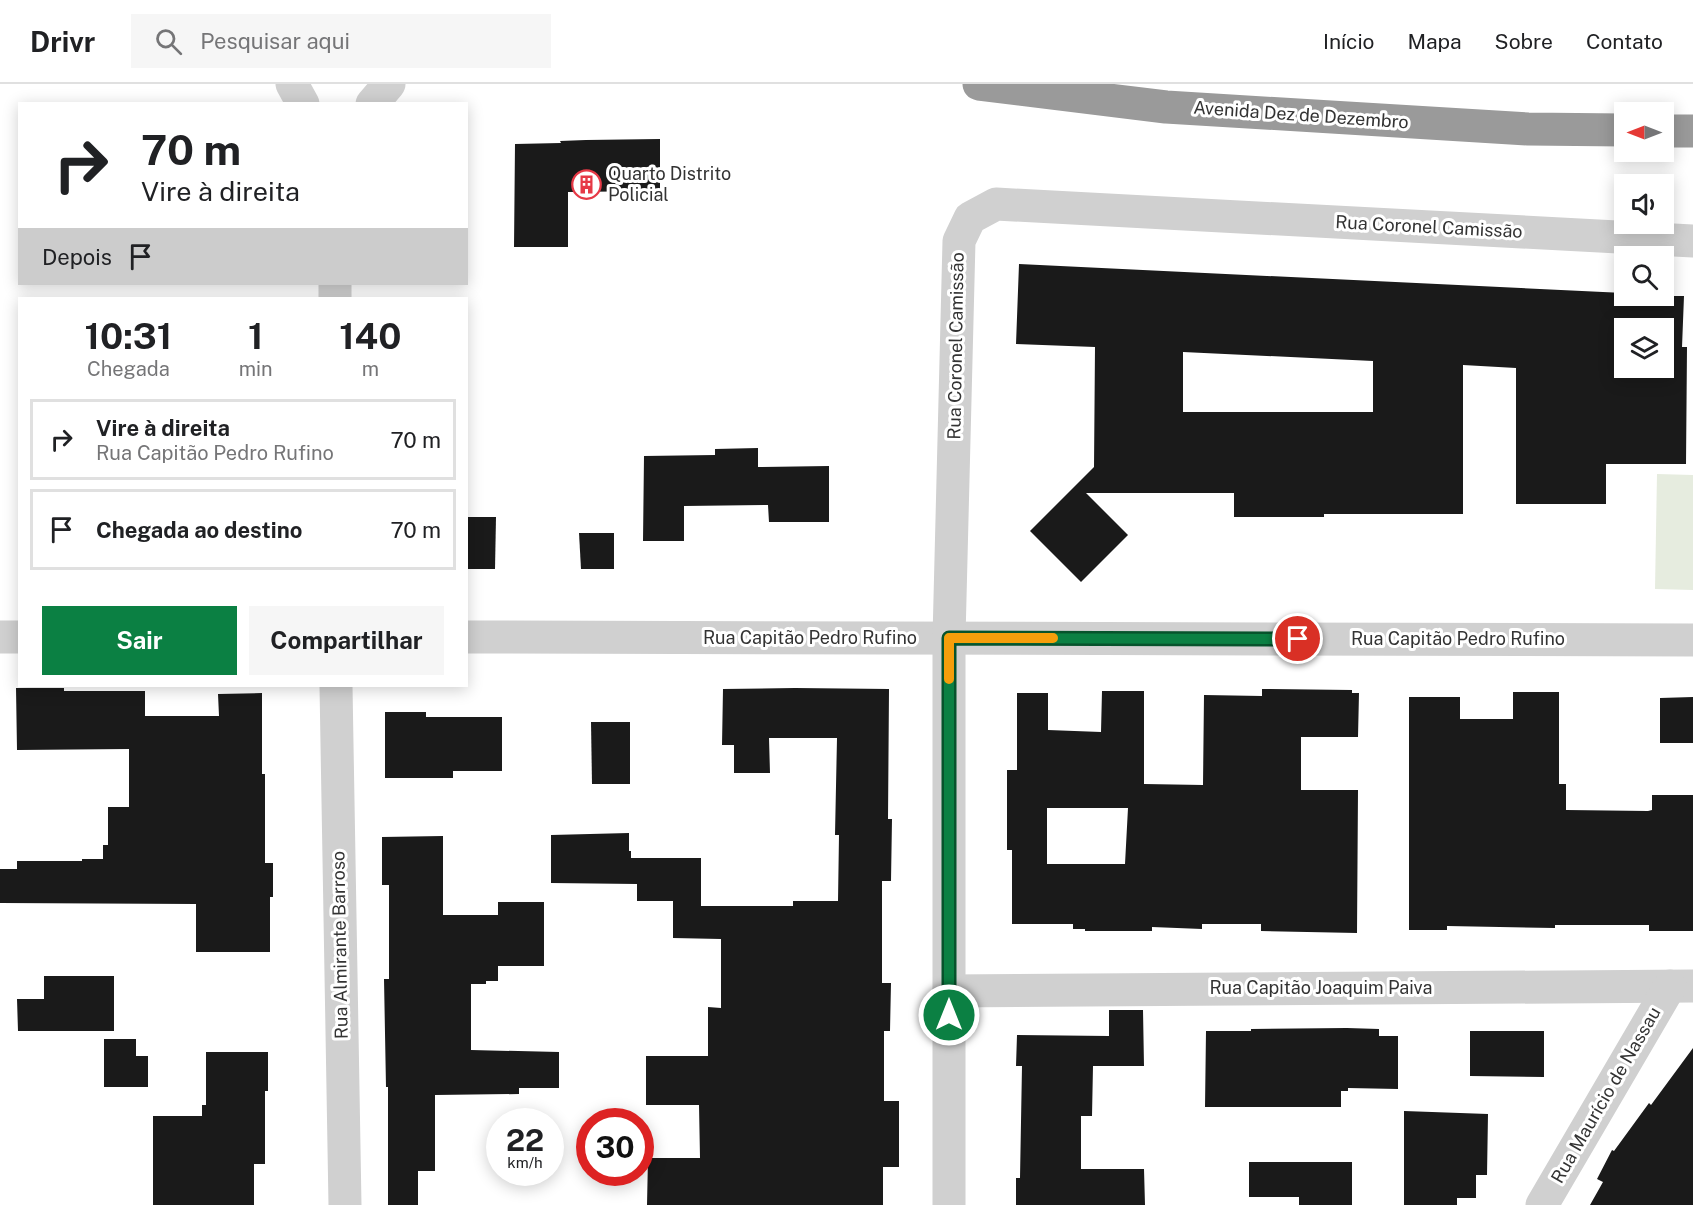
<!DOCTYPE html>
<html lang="pt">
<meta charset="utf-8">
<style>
:root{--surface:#fff;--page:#f6f6f6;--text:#202124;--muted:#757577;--line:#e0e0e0;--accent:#0b8043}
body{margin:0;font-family:"Public Sans",sans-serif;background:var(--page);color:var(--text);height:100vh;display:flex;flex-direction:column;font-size:22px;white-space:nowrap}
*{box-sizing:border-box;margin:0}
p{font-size:20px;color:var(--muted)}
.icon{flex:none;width:33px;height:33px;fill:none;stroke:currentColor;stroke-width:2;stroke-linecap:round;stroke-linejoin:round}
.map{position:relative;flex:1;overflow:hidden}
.details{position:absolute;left:18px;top:213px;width:450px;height:390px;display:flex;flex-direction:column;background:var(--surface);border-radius:0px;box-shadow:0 3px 15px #0003}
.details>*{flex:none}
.top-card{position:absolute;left:18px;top:18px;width:450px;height:183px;border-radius:0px;box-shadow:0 3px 15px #0003;background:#fff;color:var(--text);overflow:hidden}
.needle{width:39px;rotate:270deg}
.tools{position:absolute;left:1614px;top:18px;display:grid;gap:12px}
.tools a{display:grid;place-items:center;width:60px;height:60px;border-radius:0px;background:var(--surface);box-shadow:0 3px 15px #0003;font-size:30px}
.speed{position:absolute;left:486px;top:1024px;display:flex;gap:12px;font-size:30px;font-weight:700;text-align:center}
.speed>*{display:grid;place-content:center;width:78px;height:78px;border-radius:50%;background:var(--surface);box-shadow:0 3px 15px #0003;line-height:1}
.speed small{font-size:15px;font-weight:400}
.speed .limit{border:9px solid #d22;background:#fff;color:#111}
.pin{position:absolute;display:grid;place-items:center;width:51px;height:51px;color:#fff;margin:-26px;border:3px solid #fff;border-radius:50%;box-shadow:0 2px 6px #0007}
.me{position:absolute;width:66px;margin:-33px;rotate:0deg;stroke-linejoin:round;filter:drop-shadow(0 0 4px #0008)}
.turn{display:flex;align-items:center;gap:21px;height:126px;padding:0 24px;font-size:27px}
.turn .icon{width:78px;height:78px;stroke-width:2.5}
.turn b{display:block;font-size:42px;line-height:51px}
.then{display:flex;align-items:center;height:57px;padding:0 24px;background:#0003;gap:12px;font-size:22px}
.eta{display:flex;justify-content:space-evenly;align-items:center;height:102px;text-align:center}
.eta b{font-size:36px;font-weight:700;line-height:42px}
.button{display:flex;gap:12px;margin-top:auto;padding:12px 24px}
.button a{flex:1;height:69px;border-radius:0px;background:var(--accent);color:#fff;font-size:24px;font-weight:700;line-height:69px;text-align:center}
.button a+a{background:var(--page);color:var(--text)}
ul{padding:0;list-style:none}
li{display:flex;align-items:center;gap:18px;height:81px;margin:0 12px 9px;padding:0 12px;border:3px solid var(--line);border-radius:0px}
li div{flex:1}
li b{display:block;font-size:22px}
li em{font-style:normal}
header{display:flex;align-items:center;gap:36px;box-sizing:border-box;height:84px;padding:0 30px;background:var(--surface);border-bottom:2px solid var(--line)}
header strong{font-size:28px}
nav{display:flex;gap:33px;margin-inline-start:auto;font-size:21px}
.search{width:420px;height:54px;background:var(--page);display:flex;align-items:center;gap:15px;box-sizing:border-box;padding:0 21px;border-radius:0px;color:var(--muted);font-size:22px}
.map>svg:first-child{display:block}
.green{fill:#e6ecdf}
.building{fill:#1a1a1a;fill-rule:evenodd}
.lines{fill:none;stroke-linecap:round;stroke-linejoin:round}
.street{stroke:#d0d0d0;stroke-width:33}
.highway{stroke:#9a9a9a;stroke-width:33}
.route-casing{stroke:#07532c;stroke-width:15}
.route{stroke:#0b8043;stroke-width:10}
.slow{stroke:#f59e0b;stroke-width:10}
.labels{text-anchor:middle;stroke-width:6;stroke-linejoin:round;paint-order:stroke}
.street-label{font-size:18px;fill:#333;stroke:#fff}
.poi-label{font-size:18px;fill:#333;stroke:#fff;text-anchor:start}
</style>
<header>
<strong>Drivr</strong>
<div class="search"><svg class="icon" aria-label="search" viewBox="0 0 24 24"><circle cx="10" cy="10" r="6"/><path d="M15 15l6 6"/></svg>Pesquisar aqui</div>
<nav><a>Início</a><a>Mapa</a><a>Sobre</a><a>Contato</a></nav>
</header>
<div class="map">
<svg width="1693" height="1121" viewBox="0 0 1693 1121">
<rect width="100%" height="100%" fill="#fff"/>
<path class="green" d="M1657 390 1693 391V506L1655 505Z"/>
<g class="building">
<path d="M660 55V107L568 108V163H514L515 60 561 59 560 57 586 56Z"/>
<path d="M1019 180 1624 209V212H1684L1682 263H1687L1686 380H1606V420H1516V284L1463 281V430H1324V433H1234V409H1086L1128 451 1081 498 1030 447 1094 383 1095 263 1016 260ZM1624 244H1664V284H1624ZM1183 268 1373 277V328H1183Z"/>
<path d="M758 364V383L829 382V438H769L768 421 684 422V457H643L644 372 715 371V365Z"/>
<path d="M466 433H496L495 485H466Z"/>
<path d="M579 449H614V485H581Z"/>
<path d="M16 604H64V607H145V632H219L218 610 262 609V690H265V779H273V813H270V868H196V820L0 819V785H17V777H82V775H103V761H108V723H129V665L17 666Z"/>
<path d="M795 604 889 605 888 735H892L891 797H882V899H891L890 947H884V1017H899V1083H883V1121H647L648 1074H700L699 1021H646V972H708V923L721 924V855L673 854V817H637V800L551 799V751L629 749V767H631V774H701V822H793V817H838L839 751H835L837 654H769L770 689H734V661H722L723 605Z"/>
<path d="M1262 605 1352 606V609H1359L1358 653H1301V706H1358L1357 849 1261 847V840H1202V845L1152 843V847H1085V845H1073V840H1012V766H1007V686H1017V609H1048V646L1101 648 1102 607H1144V700L1203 701 1204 611 1262 612ZM1047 724H1128L1125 780H1047Z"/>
<path d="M1513 608H1559V700H1566V726L1648 727 1652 726V711H1693V847H1649V841H1555V844L1447 842V846H1409V613H1460V635H1513Z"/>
<path d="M1693 613V659H1660V614Z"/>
<path d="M385 628H426V633H502V687H453V694H385Z"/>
<path d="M591 638H630V700H592Z"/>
<path d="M443 752V831H498V818H544V882H498V897H486V900H471V966L559 968V1004H519V1010L435 1011V1087H418V1121H388V1003H386L384 895H389V801H382V753Z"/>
<path d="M44 892H114V947H18L17 915H44Z"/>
<path d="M1109 926H1143L1144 982H1093L1092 1032H1081V1085H1144L1145 1121H1016V1094H1020L1022 982H1016L1017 951 1109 952Z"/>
<path d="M1347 944 1379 945V952H1398V1005L1348 1004V1007H1341V1023H1205L1206 947H1251V945Z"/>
<path d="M1470 947H1544V993L1470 992Z"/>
<path d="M104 955H136V972H148V1003H104Z"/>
<path d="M1693 964V1121H1590L1603 1098 1597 1095 1612 1066 1614 1067 1649 1019 1651 1021Z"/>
<path d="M206 968H268V1007H265V1080H254V1121H153V1032H202V1021H206Z"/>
<path d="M1404 1027 1488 1030 1487 1091H1476V1114H1457V1121H1404Z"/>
<path d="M1249 1078H1352V1121H1299V1113H1249Z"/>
</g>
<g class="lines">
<g class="street">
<path d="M292 0 303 20"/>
<path d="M372 20 389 0"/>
<path d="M335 200V214"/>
<path d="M0 553H20"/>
<path d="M466 553 1693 556"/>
<path d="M336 602 345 1121"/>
<path d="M949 907 1693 902"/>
<path d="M949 1121V554L959 157 970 134 996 120 1693 157"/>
<path d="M1542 1121 1670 902"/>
</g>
<g class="highway">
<path d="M979 0 1166 23 1528 45 1624 46"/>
<path d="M1664 47H1693"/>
</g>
</g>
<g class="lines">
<defs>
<path id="route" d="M949 931V554L1298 555"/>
</defs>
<use href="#route" class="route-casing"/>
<use href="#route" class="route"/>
<path class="slow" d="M949 595V554H1053"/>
</g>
<defs>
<symbol id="building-ring" viewBox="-11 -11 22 22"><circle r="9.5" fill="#fff" stroke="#e63946" stroke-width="1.5"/><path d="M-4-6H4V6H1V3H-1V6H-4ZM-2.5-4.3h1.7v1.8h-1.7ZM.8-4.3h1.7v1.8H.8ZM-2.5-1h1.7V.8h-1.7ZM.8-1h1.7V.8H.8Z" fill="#e63946"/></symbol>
</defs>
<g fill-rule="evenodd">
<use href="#building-ring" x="570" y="84" width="33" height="33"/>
</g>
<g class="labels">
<g class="street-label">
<text transform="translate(1301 31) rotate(4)" y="6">Avenida Dez de Dezembro</text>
<text transform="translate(1429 143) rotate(3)" y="6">Rua Coronel Camissão</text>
<text transform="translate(956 262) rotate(-89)" y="6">Rua Coronel Camissão</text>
<text x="810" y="560">Rua Capitão Pedro Rufino</text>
<text x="1458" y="561">Rua Capitão Pedro Rufino</text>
<text transform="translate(340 861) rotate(-91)" y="6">Rua Almirante Barroso</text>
<text x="1321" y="910">Rua Capitão Joaquim Paiva</text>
<text transform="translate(1606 1011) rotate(-60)" y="6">Rua Maurício de Nassau</text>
</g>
<g class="poi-label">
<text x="608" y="96">Quarto Distrito<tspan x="608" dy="21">Policial</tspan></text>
</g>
</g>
</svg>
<div class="tools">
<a><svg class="needle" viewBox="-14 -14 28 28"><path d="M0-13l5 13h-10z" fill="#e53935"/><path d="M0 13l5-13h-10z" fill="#757577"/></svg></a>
<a><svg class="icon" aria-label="sound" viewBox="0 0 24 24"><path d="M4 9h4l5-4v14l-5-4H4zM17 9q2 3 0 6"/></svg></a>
<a><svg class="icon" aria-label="search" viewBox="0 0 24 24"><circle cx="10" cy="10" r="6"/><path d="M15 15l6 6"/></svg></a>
<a><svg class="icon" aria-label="layers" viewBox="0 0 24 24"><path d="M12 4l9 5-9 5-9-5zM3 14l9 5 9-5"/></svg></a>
</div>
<div class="speed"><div>22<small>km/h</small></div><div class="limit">30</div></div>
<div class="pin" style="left:1298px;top:555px;background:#d93025"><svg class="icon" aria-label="arrive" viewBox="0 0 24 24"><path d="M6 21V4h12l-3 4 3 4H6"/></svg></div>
<svg class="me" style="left:949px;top:931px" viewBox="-20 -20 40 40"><circle r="17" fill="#0b8043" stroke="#fff" stroke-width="3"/><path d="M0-11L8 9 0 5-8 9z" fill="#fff"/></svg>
<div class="top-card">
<div class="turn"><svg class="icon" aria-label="right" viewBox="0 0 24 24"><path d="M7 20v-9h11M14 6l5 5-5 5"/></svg><div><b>70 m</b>Vire à direita</div></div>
<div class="then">Depois<svg class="icon" aria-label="arrive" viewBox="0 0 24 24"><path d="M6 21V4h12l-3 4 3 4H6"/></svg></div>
</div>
<section class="details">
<div class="eta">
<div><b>10:31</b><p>Chegada</p></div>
<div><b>1</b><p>min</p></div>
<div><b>140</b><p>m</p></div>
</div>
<ul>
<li><svg class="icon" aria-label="right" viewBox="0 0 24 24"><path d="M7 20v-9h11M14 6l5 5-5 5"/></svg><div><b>Vire à direita</b><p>Rua Capitão Pedro Rufino</p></div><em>70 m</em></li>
<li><svg class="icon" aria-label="arrive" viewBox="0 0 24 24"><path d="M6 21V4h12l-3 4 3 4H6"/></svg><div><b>Chegada ao destino</b></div><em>70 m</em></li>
</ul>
<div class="button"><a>Sair</a><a>Compartilhar</a></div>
</section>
</div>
